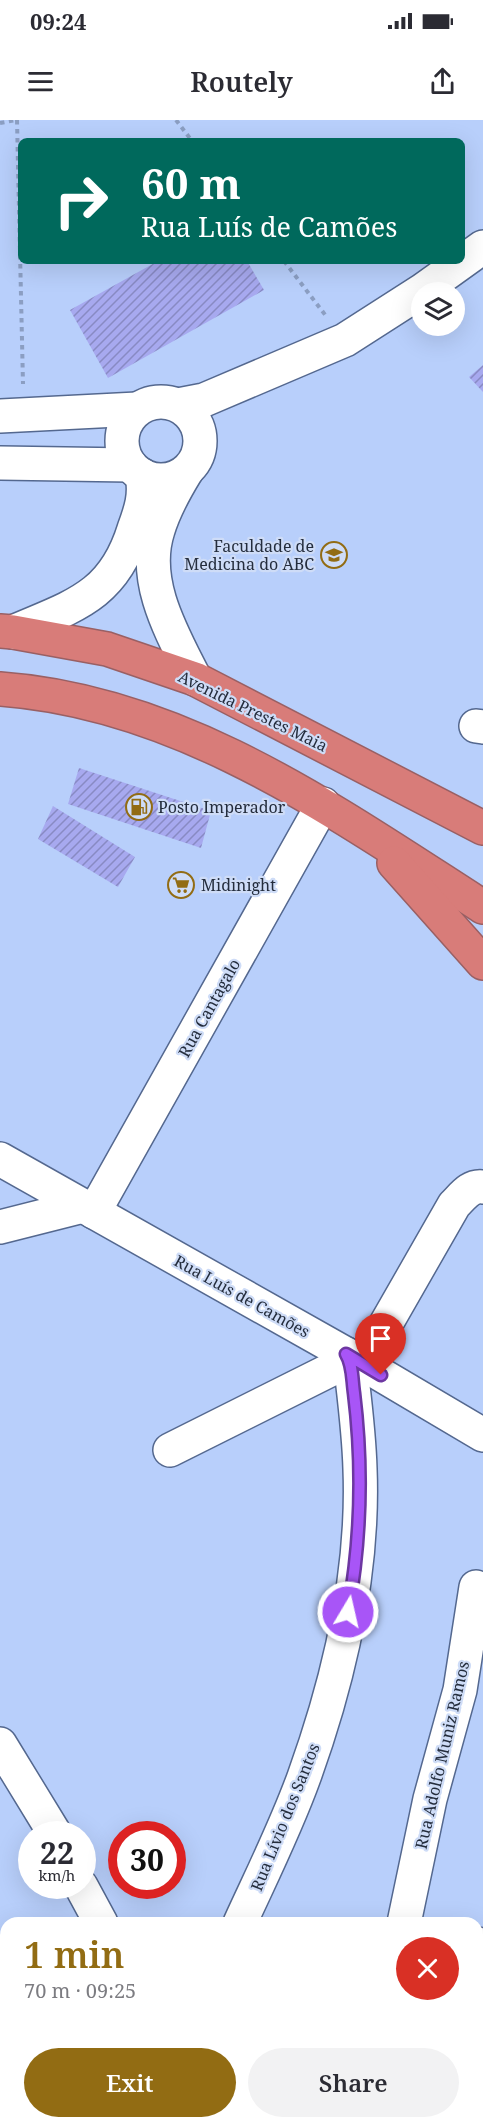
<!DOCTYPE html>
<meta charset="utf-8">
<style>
:root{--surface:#fff;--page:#f2f2f3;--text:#2b2b33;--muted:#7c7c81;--accent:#926c13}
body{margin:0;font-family:"Noto Serif",serif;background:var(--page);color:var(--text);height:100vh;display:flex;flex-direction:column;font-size:22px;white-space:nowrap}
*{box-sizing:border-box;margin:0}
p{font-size:20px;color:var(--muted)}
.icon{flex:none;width:33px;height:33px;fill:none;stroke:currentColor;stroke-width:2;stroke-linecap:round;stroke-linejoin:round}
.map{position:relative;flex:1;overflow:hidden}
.sheet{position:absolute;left:0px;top:1797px;width:483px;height:212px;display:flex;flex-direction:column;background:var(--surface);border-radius:18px 18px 0 0;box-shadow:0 6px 24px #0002}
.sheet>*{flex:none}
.top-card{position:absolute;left:18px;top:18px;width:447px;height:126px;border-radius:9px;box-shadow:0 6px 24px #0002;background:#00695c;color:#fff;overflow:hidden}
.fabs{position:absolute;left:411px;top:162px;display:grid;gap:12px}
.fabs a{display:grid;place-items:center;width:54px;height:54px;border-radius:50%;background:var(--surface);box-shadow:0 6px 24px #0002;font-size:30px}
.speed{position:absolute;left:18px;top:1701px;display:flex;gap:12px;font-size:30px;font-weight:700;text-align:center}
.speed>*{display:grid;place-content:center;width:78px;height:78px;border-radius:50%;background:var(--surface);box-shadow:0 6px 24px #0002;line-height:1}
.speed small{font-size:15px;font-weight:400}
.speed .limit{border:9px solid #d22;background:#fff;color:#111}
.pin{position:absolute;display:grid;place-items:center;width:51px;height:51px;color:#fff;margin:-62px -26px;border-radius:50% 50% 50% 0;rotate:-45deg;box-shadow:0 0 6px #0007}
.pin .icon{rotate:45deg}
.me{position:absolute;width:66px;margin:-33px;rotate:9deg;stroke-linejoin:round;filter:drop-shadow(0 0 4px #0008)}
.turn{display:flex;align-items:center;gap:21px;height:126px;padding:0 24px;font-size:27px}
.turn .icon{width:78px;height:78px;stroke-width:2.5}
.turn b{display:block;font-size:42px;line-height:51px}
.round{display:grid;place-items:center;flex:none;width:63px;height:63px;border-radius:32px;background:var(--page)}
.head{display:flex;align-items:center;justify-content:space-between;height:102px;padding:0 24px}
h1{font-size:36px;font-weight:600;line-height:45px;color:var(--accent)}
.action{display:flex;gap:12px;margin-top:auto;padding:12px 24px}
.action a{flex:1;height:69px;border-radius:36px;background:var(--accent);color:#fff;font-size:24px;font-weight:600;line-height:69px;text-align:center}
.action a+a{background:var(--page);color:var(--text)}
.status{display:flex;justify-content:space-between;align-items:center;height:42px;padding:0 30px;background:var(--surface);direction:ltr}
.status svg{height:16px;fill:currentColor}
header{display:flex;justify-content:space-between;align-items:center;height:78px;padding:0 24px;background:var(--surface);font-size:27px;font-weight:600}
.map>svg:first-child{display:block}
.building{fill:url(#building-hatch)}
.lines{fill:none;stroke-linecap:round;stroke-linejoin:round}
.minor-casing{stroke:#54688f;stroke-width:36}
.highway-casing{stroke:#996064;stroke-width:36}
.path{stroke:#8b9ec2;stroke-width:4;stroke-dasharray:4.5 4.5;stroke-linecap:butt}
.minor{stroke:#fff;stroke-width:33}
.highway{stroke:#d87c79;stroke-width:33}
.route-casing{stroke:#6d37a1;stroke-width:15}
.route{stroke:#a855f7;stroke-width:10}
.labels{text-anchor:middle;stroke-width:4.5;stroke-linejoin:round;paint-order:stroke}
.poi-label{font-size:16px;fill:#242d3d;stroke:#cedcf7;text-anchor:start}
.street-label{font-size:16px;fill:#242d3d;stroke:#cedcf7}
</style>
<div class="status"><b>09:24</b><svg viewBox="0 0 49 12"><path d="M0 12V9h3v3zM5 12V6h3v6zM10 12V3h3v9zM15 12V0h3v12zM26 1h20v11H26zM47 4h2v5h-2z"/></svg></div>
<header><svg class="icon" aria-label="menu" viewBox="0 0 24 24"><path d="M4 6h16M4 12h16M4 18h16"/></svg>Routely<svg class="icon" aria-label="share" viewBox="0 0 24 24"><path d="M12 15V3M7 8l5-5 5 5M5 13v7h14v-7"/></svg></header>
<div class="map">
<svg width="483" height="2008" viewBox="0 0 483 2008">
<defs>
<pattern id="building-hatch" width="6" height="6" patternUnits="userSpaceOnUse" patternTransform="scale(1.5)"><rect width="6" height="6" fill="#a7a9ef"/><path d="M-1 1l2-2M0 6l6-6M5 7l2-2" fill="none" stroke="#888ac3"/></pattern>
</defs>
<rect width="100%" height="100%" fill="#b8cffb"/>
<g class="building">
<path d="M158 141H247L264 170 108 258 70 190Z"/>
<path d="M483 245V272L469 257Z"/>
<path d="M79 648 211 691 201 728 68 684Z"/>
<path d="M53 686 135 737 118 767 38 719Z"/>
</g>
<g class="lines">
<defs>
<g id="minor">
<circle cx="161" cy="321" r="39"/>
<path d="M178 285 204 280 345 220 423 170 483 127"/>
<path d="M0 296 137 289"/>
<path d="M0 343 130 345"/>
<path d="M186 352C175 370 164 390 158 410 141 462 173 515 195 559"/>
<path d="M13 512C73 486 113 477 134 409 141 390 146 375 142 355"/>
<path d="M476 606 483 607"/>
<path d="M0 1039 346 1234 483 1315"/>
<path d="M94 1092 323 684"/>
<path d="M0 1107 83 1086"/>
<path d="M363 1244 454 1085C463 1076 470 1065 483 1067"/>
<path d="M170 1330 350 1240"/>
<path d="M0 1624 55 1714"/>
<path d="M81 1766 101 1803"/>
<path d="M240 1803C262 1755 286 1707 304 1657 339 1560 364 1452 360 1349 359 1312 354 1276 350 1240L346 1234"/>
<path d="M404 1803 430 1679 460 1570 476 1467"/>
<path d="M477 1824 483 1825"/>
<path d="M0 1975 6 1974"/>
<path d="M200 2002 203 2008"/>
<path d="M477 2002 483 2004"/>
</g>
<g id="highway">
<path d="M0 511 13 512 107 529 195 559 483 708"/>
<path d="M0 569C182 582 335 692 483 787"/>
<path d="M394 743 483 843"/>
</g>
</defs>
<use href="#minor" class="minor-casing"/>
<use href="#highway" class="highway-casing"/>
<g class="path">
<path d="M17 0 23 264"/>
<path d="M176 0 192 21"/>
<path d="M0 3 16 0"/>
<path d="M284 141 326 196"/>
</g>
<use href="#minor" class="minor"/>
<use href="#highway" class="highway"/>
</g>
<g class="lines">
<defs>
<path id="route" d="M348 1492C361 1420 363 1346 354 1273 352 1260 353 1245 346 1234L381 1255"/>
</defs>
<use href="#route" class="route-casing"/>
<use href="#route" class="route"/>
</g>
<defs>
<symbol id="university-ring" viewBox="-11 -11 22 22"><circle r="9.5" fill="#cedcf7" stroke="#926c13" stroke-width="1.5"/><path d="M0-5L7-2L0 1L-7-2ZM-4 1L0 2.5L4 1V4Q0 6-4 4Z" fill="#926c13"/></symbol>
<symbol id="fuel-ring" viewBox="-11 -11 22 22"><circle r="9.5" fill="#cedcf7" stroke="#926c13" stroke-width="1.5"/><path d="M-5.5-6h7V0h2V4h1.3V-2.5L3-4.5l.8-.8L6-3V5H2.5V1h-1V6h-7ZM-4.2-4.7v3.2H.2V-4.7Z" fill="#926c13"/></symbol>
<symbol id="supermarket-ring" viewBox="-11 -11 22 22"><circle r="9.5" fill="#cedcf7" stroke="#926c13" stroke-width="1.5"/><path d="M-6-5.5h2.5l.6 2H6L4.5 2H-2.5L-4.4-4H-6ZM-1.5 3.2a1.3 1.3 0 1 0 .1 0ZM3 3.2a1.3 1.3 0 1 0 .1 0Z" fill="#926c13"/></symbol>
</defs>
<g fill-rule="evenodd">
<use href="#university-ring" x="319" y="420" width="30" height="30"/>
<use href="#fuel-ring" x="124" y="672" width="30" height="30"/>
<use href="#supermarket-ring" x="166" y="750" width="30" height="30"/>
</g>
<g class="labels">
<g class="poi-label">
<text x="314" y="432" text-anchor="end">Faculdade de<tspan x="314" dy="18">Medicina do ABC</tspan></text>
<text x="158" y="693">Posto Imperador</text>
<text x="201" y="771">Midinight</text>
</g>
<g class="street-label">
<text transform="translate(253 591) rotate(26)" y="6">Avenida Prestes Maia</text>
<text transform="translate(209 888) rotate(-61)" y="6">Rua Cantagalo</text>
<text transform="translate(242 1176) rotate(29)" y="6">Rua Luís de Camões</text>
<text transform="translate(442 1635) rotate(-77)" y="6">Rua Adolfo Muniz Ramos</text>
<text transform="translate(285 1697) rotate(-68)" y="6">Rua Lívio dos Santos</text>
</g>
</g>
</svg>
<div class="fabs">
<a><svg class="icon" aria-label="layers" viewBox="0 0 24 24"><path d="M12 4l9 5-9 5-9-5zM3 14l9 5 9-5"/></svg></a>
</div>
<div class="speed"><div>22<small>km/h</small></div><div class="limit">30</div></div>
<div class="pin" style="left:381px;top:1255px;background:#d93025"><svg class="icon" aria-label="arrive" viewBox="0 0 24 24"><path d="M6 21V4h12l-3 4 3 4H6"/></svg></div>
<svg class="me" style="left:348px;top:1492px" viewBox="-20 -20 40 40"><circle r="17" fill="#a855f7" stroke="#fff" stroke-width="3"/><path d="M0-11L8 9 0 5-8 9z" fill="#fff"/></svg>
<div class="top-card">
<div class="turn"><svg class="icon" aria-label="right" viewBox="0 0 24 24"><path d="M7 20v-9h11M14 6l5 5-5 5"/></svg><div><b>60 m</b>Rua Luís de Camões</div></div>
</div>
<section class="sheet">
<div class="head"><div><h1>1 min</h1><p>70 m · 09:25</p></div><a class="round" style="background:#d93025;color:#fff"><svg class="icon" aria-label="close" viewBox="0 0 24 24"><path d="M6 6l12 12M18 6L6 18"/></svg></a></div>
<div class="action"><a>Exit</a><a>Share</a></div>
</section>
</div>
